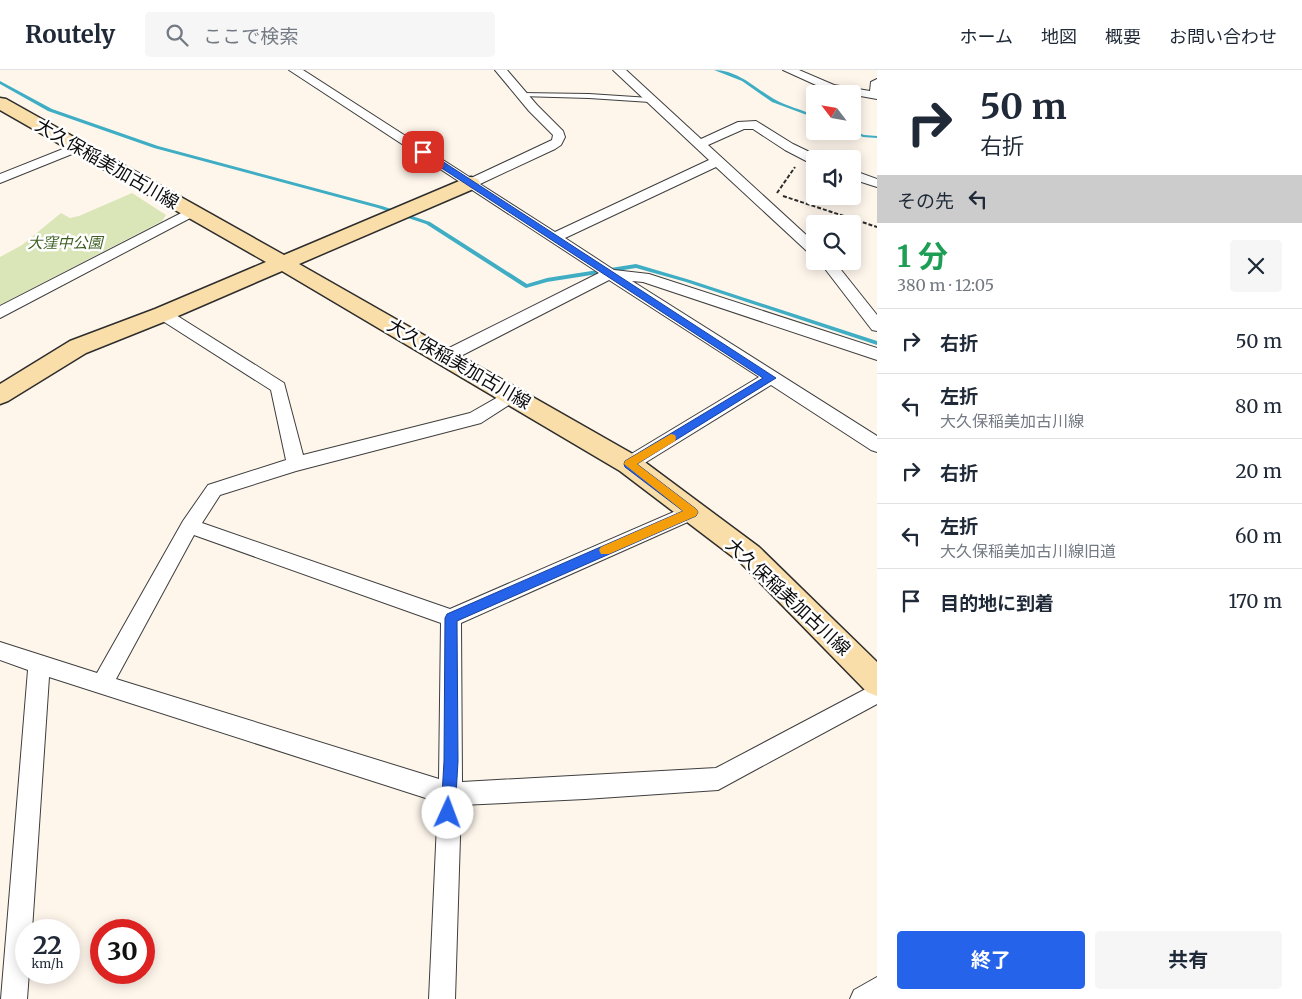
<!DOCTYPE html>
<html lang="ja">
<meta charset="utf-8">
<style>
:root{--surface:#fff;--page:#f6f6f7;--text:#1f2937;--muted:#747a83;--line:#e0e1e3;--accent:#2563eb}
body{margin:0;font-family:Merriweather,"Noto Sans JP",serif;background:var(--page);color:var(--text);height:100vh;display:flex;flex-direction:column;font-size:19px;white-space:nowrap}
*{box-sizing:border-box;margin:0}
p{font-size:16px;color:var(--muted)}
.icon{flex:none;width:28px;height:28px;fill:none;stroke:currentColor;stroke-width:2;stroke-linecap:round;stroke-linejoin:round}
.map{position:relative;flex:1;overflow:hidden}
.drawer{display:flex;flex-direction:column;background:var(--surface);width:425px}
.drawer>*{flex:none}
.guide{background:#fff;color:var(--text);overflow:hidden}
.needle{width:32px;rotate:301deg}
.buttons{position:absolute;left:806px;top:15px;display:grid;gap:10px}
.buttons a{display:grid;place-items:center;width:55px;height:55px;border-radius:5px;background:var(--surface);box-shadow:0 2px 12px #0003;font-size:25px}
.speed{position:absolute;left:15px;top:849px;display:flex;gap:10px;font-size:25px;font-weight:700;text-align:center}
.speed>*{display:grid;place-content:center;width:65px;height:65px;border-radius:50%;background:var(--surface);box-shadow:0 2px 12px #0003;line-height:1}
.speed small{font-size:12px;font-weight:400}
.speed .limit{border:8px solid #d22;background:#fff;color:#111}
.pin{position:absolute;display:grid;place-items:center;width:42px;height:42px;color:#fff;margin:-21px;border-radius:10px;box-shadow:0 2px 8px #0006}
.me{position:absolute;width:55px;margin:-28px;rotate:2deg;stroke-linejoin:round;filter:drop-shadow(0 0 4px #0008)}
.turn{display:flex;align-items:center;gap:18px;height:105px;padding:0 20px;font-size:22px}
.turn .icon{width:65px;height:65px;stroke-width:2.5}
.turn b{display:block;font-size:35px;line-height:42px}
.then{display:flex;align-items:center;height:48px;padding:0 20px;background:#0003;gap:10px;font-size:19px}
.round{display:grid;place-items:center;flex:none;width:52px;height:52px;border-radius:5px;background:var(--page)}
.headline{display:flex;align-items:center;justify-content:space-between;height:85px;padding:0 20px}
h1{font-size:30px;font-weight:700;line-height:38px;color:#1e9e55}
.action{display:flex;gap:10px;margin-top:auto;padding:10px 20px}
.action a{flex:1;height:58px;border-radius:5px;background:var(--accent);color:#fff;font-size:20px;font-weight:700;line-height:58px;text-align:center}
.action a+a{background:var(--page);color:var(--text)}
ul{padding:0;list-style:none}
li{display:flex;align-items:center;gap:15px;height:65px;padding:0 20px;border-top:1px solid var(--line)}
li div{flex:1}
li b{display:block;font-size:19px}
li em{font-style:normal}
header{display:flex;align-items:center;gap:30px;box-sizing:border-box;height:70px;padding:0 25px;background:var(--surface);border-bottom:1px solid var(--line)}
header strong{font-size:24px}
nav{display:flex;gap:28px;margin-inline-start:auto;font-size:18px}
.search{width:350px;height:45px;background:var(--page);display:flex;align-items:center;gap:12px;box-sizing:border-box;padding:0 18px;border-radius:5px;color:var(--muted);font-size:19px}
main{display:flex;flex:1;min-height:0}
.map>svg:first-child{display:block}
.green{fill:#dae6b7}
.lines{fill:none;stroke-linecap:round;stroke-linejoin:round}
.stream{fill:#3faec4;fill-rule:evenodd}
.lane-casing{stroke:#3e3e3e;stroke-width:2}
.street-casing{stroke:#3e3e3e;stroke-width:2}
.secondary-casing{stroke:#2d2d2d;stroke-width:3}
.path{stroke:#2d2d2d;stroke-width:2;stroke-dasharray:4 2;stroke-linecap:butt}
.lane{fill:#fff;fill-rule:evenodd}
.street{fill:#fff;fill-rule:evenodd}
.secondary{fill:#fadeaa;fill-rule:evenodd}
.route{fill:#2563eb;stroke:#184099}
.slow{fill:#f59e0b}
.labels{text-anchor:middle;stroke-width:5;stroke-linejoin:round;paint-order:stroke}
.far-park-label{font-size:15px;font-style:italic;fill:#3c5f20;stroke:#fff}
.street-label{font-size:18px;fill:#0b0b0b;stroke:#fff}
</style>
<header>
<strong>Routely</strong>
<div class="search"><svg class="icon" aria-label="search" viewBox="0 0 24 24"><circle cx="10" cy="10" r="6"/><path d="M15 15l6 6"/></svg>ここで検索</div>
<nav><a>ホーム</a><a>地図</a><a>概要</a><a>お問い合わせ</a></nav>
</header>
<main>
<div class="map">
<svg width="877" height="929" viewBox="0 0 877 929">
<rect width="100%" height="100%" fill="#fef6eb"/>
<path class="green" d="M132 123 166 145 162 151 0 235V187L22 175 61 143 70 148 79 146Z"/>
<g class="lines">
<g class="stream">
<path d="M714 0C738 0 755 18 774 29 786 36 802 40 815 45V48L772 32 742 11Z"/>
<path d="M0 11 52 39 158 76 382 136 430 152 527 214 547 208 636 194 690 210 877 271V275L686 212 636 198 547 212 526 218 524 217 426 154 378 138 154 78 48 41 0 14Z"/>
<path d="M852 60 864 65 877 66V68L863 67 850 62V61H852Z"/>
</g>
<defs>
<path id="lane" d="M522 23 589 24 650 28 653 30 650 32 589 28 520 26V24Z"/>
<g id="street">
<path d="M289 0H303L471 108 552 70 553 65 529 41 495 0H507L537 35 563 61 565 67 561 75 555 79 480 114 555 162 709 90 613 0H626L701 69 738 52 756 51 793 74 820 87 821 89H815V94L810 93 785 80 753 59H744L708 75 815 173V186L810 184 716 97 565 168 614 200 649 204 877 278V290L643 212 632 211 877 366V382L871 380 771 315 635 399 629 401 623 399 620 394 623 389 759 307 609 210 451 291 445 293 439 291 437 287 439 283 599 203Z"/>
<path d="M783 0H799L834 15 870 21 871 12 877 9V29L827 20Z"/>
<path d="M78 73 84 77 82 80 0 113V104Z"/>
<path d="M852 100 877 109V117L852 109Z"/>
<path d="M191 138 198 142 196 145 0 248V236Z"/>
<path d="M819 191H834L877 245V261L872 260Z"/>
<path d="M163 239 168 240 284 313 303 385 470 343 512 319 518 321 520 325 518 329 481 353 296 401 220 425 202 453 450 539 685 437 692 434 699 437 701 442 699 447 461 553 462 712 716 698 877 613V634L718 720 585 729 461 735 455 929H429L438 732 49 607 32 860H26V902H29L27 929H1L28 600 0 590V572L97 603 183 451 208 415 286 390 271 320 158 248 155 244 158 240ZM194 465 441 553 439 709 116 609Z"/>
<path d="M877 907V929H850L854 920Z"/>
</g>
<path id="secondary" d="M0 28 6 29 284 185 464 109 471 107 478 109 480 113 478 117 299 194 638 387 759 477 877 592V626L867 622 741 493 620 401 282 201 171 249 86 283 8 331 0 334V314L70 271 155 239 266 192 0 40Z"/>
</defs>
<use href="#lane" class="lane-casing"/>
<use href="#street" class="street-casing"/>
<use href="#secondary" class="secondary-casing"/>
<g class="path">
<path d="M777 123 795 97"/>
<path d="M783 126 877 157"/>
</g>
<use href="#lane" class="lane"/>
<use href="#street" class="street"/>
<use href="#secondary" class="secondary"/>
</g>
<path class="route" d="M420 80H425L776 308 637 394 696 439 698 442 696 446 457 551 458 691 455 743 453 748 448 750 443 748 441 743 444 691 445 548 447 544 683 441 625 397 624 394 625 391 763 308 420 84Z"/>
<path class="slow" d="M671 364 675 365 676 368 675 371 637 394 696 439 698 442 696 446 609 484H601L599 480 601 477 683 441 624 394 625 391Z"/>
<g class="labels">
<g class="far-park-label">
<text x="65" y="178">大窪中公園</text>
</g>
<g class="street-label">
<text transform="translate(107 94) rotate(30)" y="6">大久保稲美加古川線</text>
<text transform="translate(459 294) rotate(30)" y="6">大久保稲美加古川線</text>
<text transform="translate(788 527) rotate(43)" y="6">大久保稲美加古川線</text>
</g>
</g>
</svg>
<div class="buttons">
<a><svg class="needle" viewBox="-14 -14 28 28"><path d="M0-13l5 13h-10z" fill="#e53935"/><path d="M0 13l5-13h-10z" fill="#747a83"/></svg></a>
<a><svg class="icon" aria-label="sound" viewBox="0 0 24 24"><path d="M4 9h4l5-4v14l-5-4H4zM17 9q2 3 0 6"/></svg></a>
<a><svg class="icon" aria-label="search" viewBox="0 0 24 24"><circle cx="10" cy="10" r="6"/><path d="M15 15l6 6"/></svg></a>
</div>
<div class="speed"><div>22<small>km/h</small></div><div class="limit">30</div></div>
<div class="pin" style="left:423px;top:82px;background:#d93025"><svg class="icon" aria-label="arrive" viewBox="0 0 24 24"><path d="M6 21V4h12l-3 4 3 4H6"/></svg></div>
<svg class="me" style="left:448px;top:743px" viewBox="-20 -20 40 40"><circle r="19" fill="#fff"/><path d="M0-13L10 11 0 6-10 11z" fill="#2563eb"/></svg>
</div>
<section class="drawer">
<div class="guide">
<div class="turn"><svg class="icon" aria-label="right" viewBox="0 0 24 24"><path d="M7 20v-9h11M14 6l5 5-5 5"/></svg><div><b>50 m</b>右折</div></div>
<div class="then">その先<svg class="icon" aria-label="left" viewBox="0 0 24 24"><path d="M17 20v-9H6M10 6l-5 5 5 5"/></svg></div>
</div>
<div class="headline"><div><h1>1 分</h1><p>380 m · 12:05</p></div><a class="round"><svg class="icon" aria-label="close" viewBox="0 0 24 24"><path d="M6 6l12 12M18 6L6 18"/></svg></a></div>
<ul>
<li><svg class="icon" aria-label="right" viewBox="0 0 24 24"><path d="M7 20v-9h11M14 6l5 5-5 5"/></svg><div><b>右折</b></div><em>50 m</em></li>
<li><svg class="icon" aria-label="left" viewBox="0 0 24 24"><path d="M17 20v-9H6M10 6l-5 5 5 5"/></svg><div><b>左折</b><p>大久保稲美加古川線</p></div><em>80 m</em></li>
<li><svg class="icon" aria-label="right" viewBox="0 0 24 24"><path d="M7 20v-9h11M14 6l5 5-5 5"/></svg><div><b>右折</b></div><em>20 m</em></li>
<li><svg class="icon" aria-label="left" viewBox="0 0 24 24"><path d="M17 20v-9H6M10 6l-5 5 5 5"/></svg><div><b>左折</b><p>大久保稲美加古川線旧道</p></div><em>60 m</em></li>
<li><svg class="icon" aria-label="arrive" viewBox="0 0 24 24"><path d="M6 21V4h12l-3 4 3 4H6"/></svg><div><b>目的地に到着</b></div><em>170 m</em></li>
</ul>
<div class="action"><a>終了</a><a>共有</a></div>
</section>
</main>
